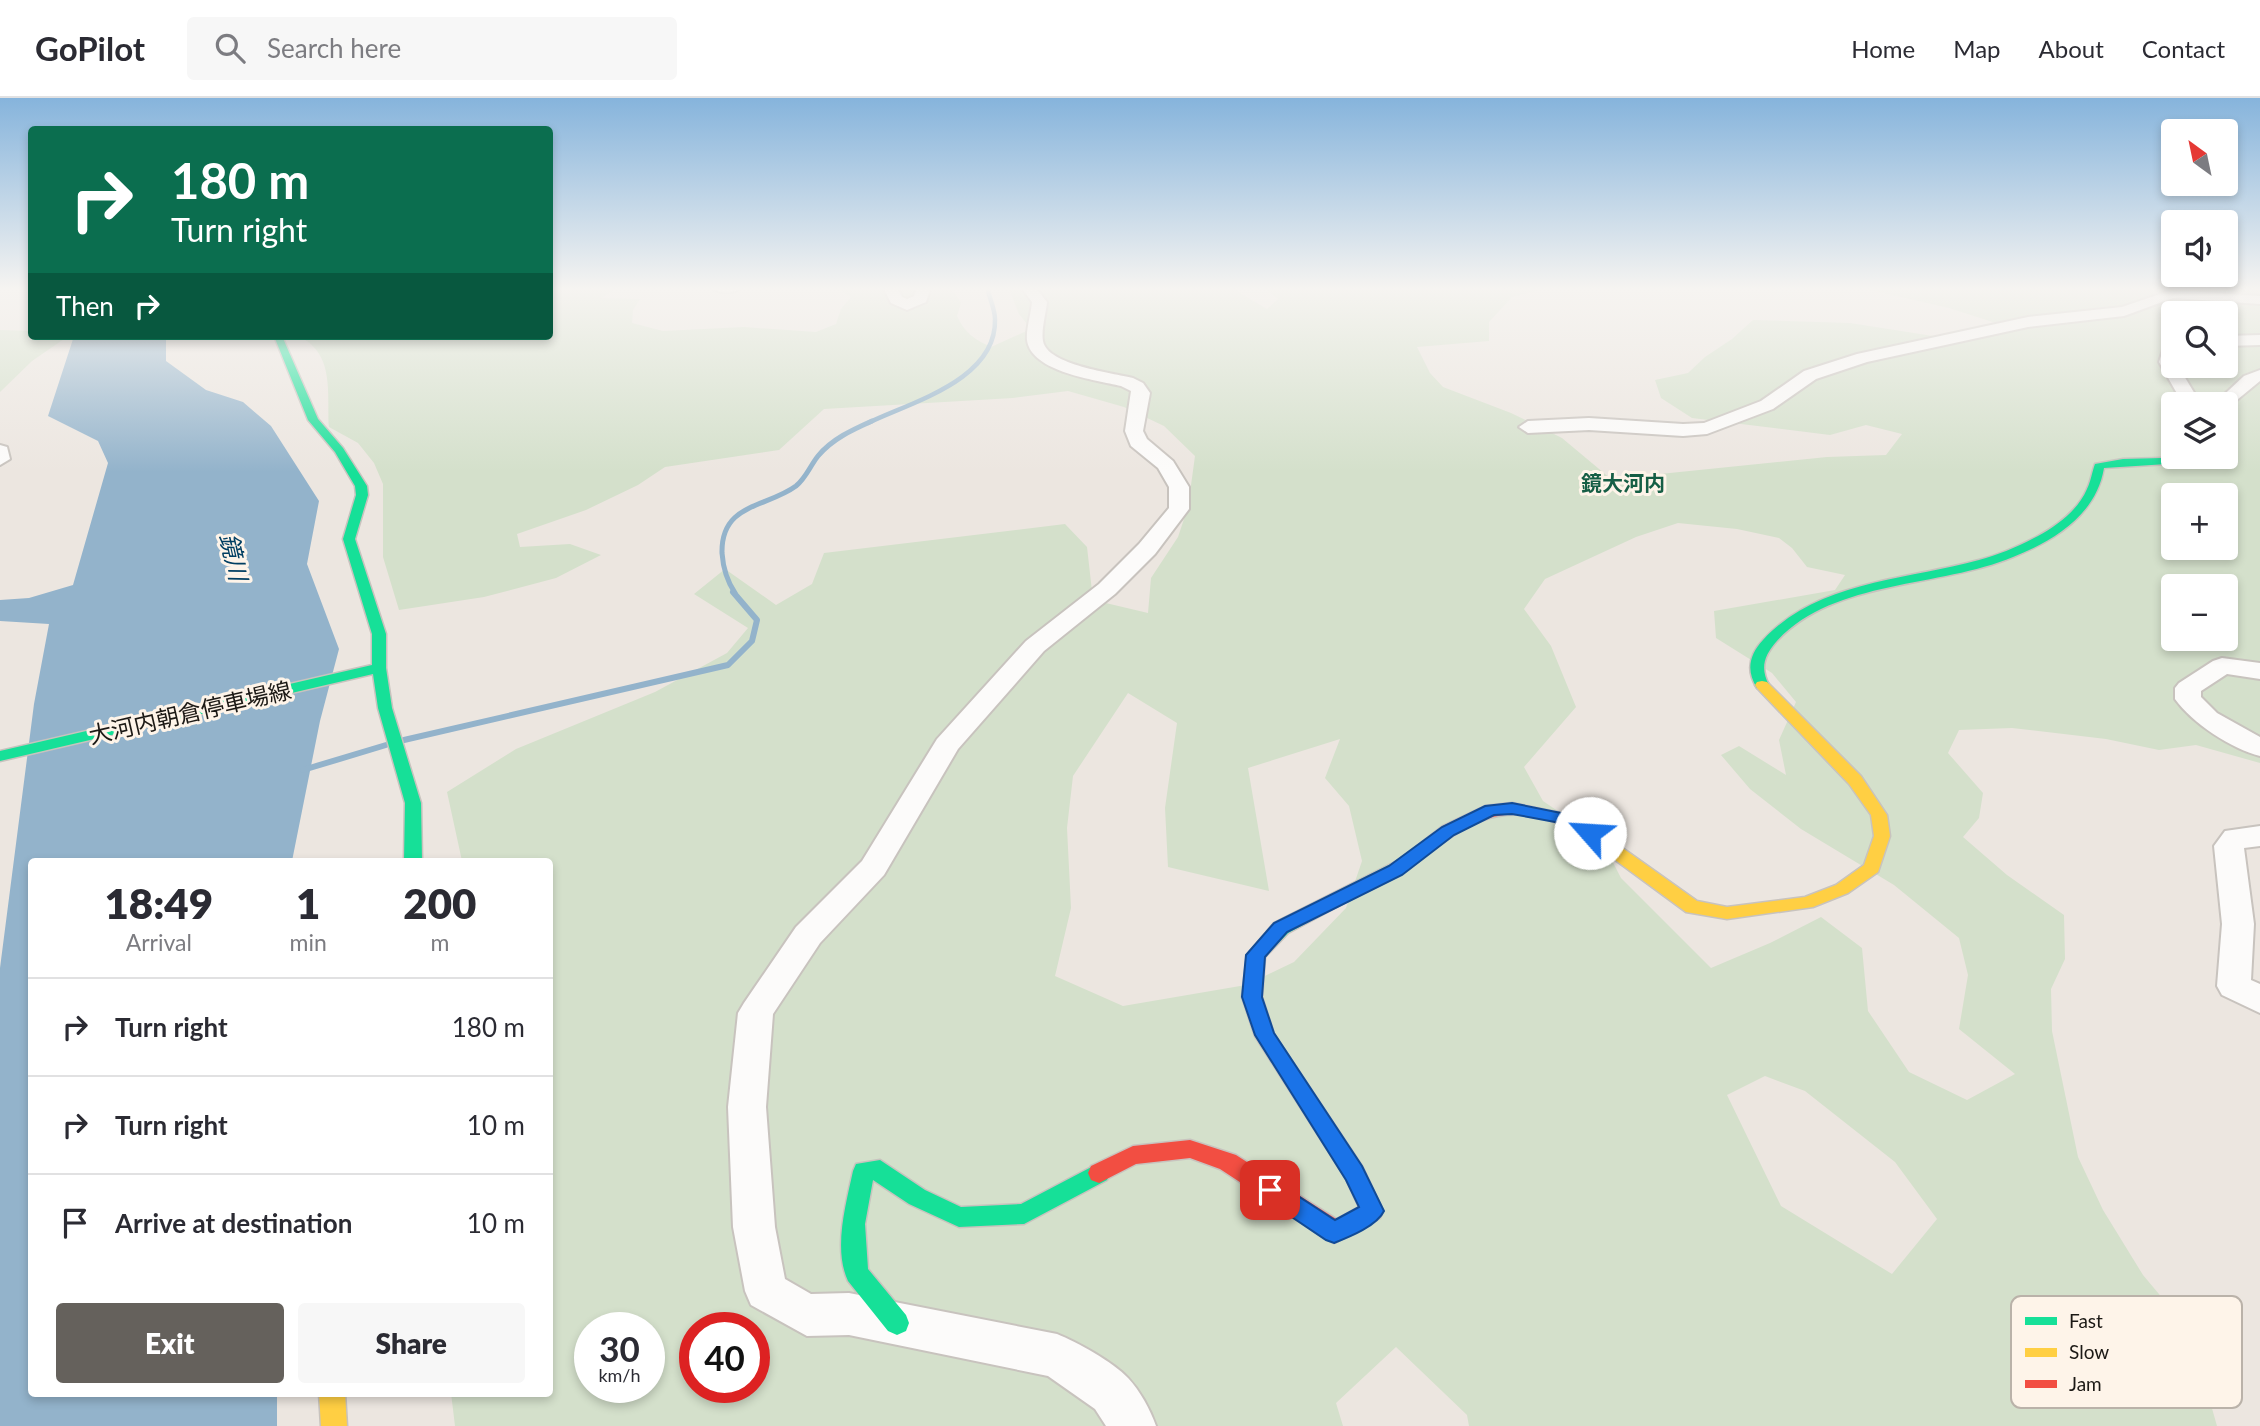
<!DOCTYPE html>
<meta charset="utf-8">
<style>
:root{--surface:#fff;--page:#f7f7f7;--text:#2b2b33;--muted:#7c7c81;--line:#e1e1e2;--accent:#65615c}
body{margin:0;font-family:Lato,"Noto Sans JP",sans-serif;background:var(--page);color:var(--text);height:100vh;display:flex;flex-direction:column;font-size:26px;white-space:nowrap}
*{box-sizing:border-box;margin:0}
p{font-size:23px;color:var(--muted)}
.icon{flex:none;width:38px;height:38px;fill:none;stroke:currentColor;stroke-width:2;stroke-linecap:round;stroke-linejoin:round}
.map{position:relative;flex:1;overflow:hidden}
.side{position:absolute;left:28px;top:760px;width:525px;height:539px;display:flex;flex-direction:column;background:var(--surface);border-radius:7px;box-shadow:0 4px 10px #0003}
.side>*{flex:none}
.guide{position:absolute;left:28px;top:28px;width:525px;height:214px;border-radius:7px;box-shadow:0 4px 10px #0003;background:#0b6e4f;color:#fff;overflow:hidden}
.needle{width:46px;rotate:327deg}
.tools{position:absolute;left:2161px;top:21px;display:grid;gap:14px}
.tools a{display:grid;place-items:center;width:77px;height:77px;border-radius:7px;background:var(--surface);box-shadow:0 4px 10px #0003;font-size:35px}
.speed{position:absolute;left:574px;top:1214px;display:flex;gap:14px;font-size:35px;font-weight:700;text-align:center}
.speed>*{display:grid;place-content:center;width:91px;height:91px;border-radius:50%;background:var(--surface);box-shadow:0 4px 10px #0003;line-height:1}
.speed small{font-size:18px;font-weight:400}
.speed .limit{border:10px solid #d22;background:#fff;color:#111}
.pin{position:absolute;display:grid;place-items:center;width:60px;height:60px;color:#fff;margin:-30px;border-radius:14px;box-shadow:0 4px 10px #0006}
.me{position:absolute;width:77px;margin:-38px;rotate:296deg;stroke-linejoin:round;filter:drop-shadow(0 0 5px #0008)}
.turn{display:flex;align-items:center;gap:24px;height:147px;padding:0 28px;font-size:32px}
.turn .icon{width:91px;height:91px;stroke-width:2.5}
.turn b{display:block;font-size:49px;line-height:60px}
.then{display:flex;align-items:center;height:66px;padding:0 28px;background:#0003;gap:14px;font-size:26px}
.eta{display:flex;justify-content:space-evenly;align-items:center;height:119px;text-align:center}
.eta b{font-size:42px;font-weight:800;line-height:49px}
.primary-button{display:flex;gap:14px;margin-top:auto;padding:14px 28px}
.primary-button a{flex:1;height:80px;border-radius:7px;background:var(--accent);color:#fff;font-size:28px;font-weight:800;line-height:80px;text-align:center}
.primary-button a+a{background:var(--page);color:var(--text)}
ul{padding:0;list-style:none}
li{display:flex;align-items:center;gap:21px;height:98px;padding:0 28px;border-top:2px solid var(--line)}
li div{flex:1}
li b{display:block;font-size:26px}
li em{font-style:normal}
header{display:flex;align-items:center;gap:42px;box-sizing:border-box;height:98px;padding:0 35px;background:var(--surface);border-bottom:2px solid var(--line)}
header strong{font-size:33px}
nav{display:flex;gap:38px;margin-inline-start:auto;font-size:24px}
.search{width:490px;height:63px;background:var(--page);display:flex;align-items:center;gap:18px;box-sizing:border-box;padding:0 24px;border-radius:7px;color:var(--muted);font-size:26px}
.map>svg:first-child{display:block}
.green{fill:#d4e0cb;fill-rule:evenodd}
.water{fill:#93b3cb}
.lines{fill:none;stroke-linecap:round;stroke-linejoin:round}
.stream-far2{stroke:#93b3cb;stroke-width:4.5}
.stream-far1{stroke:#93b3cb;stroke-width:5}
.stream{stroke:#93b3cb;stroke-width:6}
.street-casing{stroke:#c8c3be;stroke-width:4}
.fast-casing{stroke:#c8c3be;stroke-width:3}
.slow-casing{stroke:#c8c3be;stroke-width:3}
.jam-casing{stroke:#c8c3be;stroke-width:3}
.street{fill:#fcfbfa;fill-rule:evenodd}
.fast{fill:#16e098;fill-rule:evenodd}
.slow{fill:#ffcf43;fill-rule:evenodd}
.jam{fill:#f24e42;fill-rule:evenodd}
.route{fill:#1a73e8;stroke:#114b97;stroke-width:2}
.labels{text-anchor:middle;stroke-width:6;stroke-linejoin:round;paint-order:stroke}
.far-quarter-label{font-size:21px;font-weight:bold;fill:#165e45;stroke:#fef4e9}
.street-label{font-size:23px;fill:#1c1915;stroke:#fef4e9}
.water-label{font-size:24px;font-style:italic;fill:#003e62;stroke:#fef4e9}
.key{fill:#fef4e9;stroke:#bab2a9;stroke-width:2}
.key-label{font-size:19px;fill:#1c1915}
</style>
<header>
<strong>GoPilot</strong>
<div class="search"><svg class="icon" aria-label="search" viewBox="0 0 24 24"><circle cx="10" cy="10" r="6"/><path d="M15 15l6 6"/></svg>Search here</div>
<nav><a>Home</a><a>Map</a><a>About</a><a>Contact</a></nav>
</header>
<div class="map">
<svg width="2260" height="1328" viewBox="0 0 2260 1328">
<rect width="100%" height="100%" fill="#ece6e0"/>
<g class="green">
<path d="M550 189H612L613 193 601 200 640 201 633 212 632 225 663 233 744 229 816 234 836 226 841 211 851 199 840 192 827 189H951L961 205 957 218C965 235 974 241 991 249L1031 231 1019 216 1008 189H1230L1267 211 1278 201 1264 189H1552L1512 199 1489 224V243L1417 249 1430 275 1443 289 1511 315 1562 340 1611 381 1827 359 1886 357 1902 336 1866 327 1830 337 1692 320 1661 300 1655 282 1688 275 1705 259 1732 241 1753 222 1850 225 1965 243 2008 229 1949 210 1857 189H2260V665L2196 647 2159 652 2106 641 2012 630 1959 632 1948 655 1983 695 1979 720 1963 739 2007 777 2064 817 2065 861 2051 891 2052 933 2078 1059 2103 1112 2143 1177 2190 1233 2217 1328H1469L1467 1317 1396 1249 1336 1305 1343 1328H455L451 1295H550V763H462L447 694 516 651 655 594 727 555 748 530 694 496 725 471 776 507 812 486 824 455 1065 426 1087 449 1093 502 1148 515 1151 480 1178 439 1188 409 1195 358 1164 328 1124 309 1068 293 1013 300 824 311 779 352 665 369 638 387 586 412 517 436 520 449 570 446 601 457 556 480 484 499 399 512 383 459V386L374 365 358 345 329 329C327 294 335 255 298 238H550ZM2174 215H2226V268H2174ZM2174 306H2226V359H2174ZM2174 397H2226V450H2174ZM1678 425 1737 431 1779 440 1792 450 1807 469 1845 477 1835 492 1714 513 1716 540 1772 575 1796 604 1779 642 1786 677 1739 648 1721 657 1750 691 1801 731 1894 787 1959 840 1968 877 1959 931 2015 976 1967 1002 1909 974 1868 913 1862 850 1821 819 1770 845 1711 870 1621 780 1602 743 1543 703 1524 669 1576 609 1551 548 1524 511 1545 481 1636 439ZM2174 488H2226V541H2174ZM1128 595 1177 625 1165 710 1168 769 1269 793 1248 670 1340 641 1325 680 1349 708 1362 763 1346 810 1294 864 1246 887 1123 908 1055 878 1071 810 1067 730 1073 678ZM1765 978 1805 993 1895 1064 1937 1121 1892 1176 1781 1108 1727 997ZM590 1230H649V1290H590ZM695 1230H754V1290H695Z"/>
<path d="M0 232 31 233 32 238 64 241 32 263 0 294Z"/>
</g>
<path class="water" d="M74 238H166V263L206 292 243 304 271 328 319 403 307 466 339 551 320 623 292 763H32V1295H277V1328H0V870L34 606 49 526 0 523V502L29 500 73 487 108 365 98 343 48 318Z"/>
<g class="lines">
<path class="stream-far2" d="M868 325C911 304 997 282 995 221 995 211 989 199 987 189"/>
<path class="stream-far1" d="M735 495C727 483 723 469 722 455 721 405 766 410 796 388 806 380 810 368 818 358 832 341 852 332 872 323"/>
<g class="stream">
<path d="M404 642 728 567 752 543 757 522 733 494"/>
<path d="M303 672 386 647"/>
</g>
<defs>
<g id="street">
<path d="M711 189H742C736 196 717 196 711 189Z"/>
<path d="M883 189H897L902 199 907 201 914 198 917 189H931L926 204 907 212 891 205Z"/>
<path d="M1021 189H1035L1047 204C1046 215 1041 232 1043 243 1047 267 1113 275 1133 280L1143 285 1150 295 1143 333 1147 341 1173 363 1189 389V411L1155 456 1115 496 1044 553 958 651 884 777 820 845 773 916 766 1009 775 1129 785 1181 811 1196 849 1195 1057 1236C1077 1244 1113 1264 1128 1280 1140 1293 1150 1311 1156 1328H1106L1095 1311 1048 1278 849 1237 807 1238 751 1207 745 1193 733 1129 728 1009 738 915 744 905 796 829 862 763 937 641 1026 543 1099 486 1139 446 1169 410V389L1158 370 1131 348 1125 333 1131 293 1121 288C1096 282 1031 274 1027 242 1026 231 1031 216 1032 204Z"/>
<path d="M2172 192 2260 198V206L2173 200 2124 218 2028 229 1867 264 1816 281 1773 311 1707 336 1683 338 1589 332 1528 335 1519 329 1528 323 1589 320 1683 326 1704 325 1761 303 1804 273 1857 256 2028 219 2122 209Z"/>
<path d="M2260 237V247L2226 248V238Z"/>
<path d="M2174 245V268H2178L2201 306H2183L2159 264 2164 249Z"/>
<path d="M2260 272V283L2226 311V306H2214L2244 278Z"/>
<path d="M0 347 7 349 10 361 0 367Z"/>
<path d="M2222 560 2260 565V581L2227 576 2201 593V599L2217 615 2260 639V658C2232 651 2192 625 2175 601V590L2179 585 2213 563Z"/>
<path d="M2260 728V748L2244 750 2254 826 2251 882 2260 886V915L2222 897 2217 888 2222 826 2214 748 2225 733Z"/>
</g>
<g id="fast">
<path d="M274 238H282L318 321 343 350 367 388 368 397 355 441 386 536V570L392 610 421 705 422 763H404L405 705 378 610 373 576 0 663V653L372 567V536L343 441 356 397 355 388 335 354 308 322Z"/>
<path d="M2200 359 2183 365 2104 370C2096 417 2055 442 2013 459 1939 490 1833 481 1776 544 1764 558 1760 570 1769 587L1767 590H1757C1746 573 1749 557 1763 542 1817 483 1906 482 1979 462 1999 457 2019 448 2038 438 2058 427 2078 412 2087 391 2091 383 2092 374 2095 366L2123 361Z"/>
<path d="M1403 760 1409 762 1412 766 1409 770 1288 835 1265 859 1262 899 1274 936 1362 1068 1383 1113 1380 1120 1336 1144 1328 1140 1324 1133 1328 1126 1359 1109 1346 1081 1255 938 1242 899 1247 857 1274 825Z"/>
<path d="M880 1062 925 1092 961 1109 1021 1106 1099 1065 1107 1068 1110 1075 1107 1082 1024 1126 959 1129 909 1106 873 1082 865 1126 868 1171 906 1217 909 1225 906 1233 897 1237 888 1233 848 1183C833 1151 846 1106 853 1073L856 1066Z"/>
</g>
<g id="slow">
<path d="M1762 583 1767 584 1861 678 1887 717 1890 738 1878 774 1848 795 1813 809 1727 821 1686 814 1588 742 1586 738 1588 734H1600L1697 803 1727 809 1805 799 1836 787 1864 767 1874 738 1871 717 1849 686 1757 590 1755 587 1757 584Z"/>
<path d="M319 1295H345L347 1328H321Z"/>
</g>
<g id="jam">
<path d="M1512 705 1566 716 1600 734 1602 738 1594 744C1580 740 1569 729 1555 724 1492 701 1457 734 1409 770H1397L1394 766 1443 728 1485 708Z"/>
<path d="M1190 1042 1236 1057 1344 1126 1348 1133 1344 1140 1334 1145 1326 1141 1220 1071 1190 1060 1136 1066 1099 1085 1091 1082 1088 1075 1091 1068 1133 1048Z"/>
</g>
</defs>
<use href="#street" class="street-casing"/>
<use href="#fast" class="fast-casing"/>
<use href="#slow" class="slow-casing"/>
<use href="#jam" class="jam-casing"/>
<use href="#street" class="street"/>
<use href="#fast" class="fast"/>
<use href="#slow" class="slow"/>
<use href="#jam" class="jam"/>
</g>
<linearGradient id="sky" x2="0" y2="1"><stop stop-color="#86b4dc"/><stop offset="0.51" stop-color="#f6f4f1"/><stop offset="1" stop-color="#f6f4f1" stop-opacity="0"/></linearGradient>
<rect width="2260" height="374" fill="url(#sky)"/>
<path class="route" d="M1512 705 1566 716 1596 731 1599 735 1590 740 1555 724 1512 716 1494 717 1454 737 1402 777 1287 834 1265 859 1262 899 1274 935 1362 1068 1384 1113C1377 1128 1349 1139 1334 1145L1326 1142 1262 1099 1259 1092 1262 1085 1270 1082 1278 1085 1335 1122 1359 1109 1346 1082 1255 937 1242 899 1246 857 1274 825 1389 768 1442 729 1485 708Z"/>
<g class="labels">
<g class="far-quarter-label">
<text x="1623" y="393">鏡大河内</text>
</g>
<g class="street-label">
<text transform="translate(190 615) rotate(-13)" y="8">大河内朝倉停車場線</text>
</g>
<g class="water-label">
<text transform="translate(233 459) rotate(77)" y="8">鏡川</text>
</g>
</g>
<rect x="2011" y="1198" width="231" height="112" rx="10" class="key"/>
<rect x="2025" y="1219" width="32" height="8" fill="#16e098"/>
<rect x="2025" y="1250" width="32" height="9" fill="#ffcf43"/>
<rect x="2025" y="1282" width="32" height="8" fill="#f24e42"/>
<g class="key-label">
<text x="2069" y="1230">Fast</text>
<text x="2069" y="1261">Slow</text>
<text x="2069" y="1293">Jam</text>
</g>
</svg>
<div class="tools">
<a><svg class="needle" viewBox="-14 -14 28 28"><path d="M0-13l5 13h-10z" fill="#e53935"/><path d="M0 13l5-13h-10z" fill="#7c7c81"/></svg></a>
<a><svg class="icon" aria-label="sound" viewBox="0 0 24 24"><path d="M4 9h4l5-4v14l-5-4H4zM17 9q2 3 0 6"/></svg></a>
<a><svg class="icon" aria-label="search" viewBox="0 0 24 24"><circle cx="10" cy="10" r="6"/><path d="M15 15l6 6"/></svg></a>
<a><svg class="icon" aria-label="layers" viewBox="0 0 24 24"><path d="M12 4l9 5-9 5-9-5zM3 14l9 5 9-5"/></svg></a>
<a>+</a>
<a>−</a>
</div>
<div class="speed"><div>30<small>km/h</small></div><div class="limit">40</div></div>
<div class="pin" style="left:1270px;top:1092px;background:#d93025"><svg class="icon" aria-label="arrive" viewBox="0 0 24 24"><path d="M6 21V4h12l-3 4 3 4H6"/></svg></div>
<svg class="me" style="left:1590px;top:735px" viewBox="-20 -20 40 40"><circle r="19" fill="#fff"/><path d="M0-13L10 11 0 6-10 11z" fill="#1a73e8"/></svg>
<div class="guide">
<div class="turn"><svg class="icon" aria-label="right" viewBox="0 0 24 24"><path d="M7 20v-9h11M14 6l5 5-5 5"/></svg><div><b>180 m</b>Turn right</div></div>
<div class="then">Then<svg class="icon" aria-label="right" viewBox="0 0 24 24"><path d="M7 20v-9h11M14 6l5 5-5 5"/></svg></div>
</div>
<section class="side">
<div class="eta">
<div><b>18:49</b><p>Arrival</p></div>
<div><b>1</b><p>min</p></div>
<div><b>200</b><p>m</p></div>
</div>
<ul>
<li><svg class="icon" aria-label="right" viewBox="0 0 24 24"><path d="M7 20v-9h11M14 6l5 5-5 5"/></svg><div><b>Turn right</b></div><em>180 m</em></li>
<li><svg class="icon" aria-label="right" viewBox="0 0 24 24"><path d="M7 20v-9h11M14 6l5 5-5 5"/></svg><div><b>Turn right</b></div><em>10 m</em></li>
<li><svg class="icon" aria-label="arrive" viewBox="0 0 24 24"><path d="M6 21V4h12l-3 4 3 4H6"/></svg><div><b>Arrive at destination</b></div><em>10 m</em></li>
</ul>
<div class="primary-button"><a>Exit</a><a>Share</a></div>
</section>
</div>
